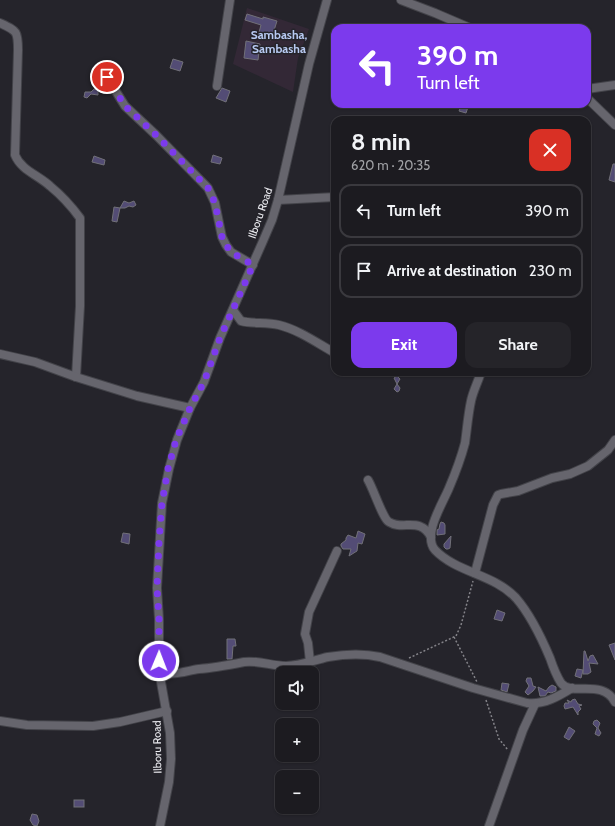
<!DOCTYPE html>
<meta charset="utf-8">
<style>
:root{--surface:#1c1b20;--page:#252429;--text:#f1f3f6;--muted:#a0a1a5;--line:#3a393e;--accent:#7c3aed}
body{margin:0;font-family:Cabin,sans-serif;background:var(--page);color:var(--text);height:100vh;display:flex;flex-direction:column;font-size:15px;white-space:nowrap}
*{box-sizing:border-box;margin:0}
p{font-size:13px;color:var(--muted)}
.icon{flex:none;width:22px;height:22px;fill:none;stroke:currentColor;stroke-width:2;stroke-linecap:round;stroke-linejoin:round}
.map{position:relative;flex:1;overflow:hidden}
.side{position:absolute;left:331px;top:116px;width:260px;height:260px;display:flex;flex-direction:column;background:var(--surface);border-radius:12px;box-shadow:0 1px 3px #0004,0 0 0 1px var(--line)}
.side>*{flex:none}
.banner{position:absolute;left:331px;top:24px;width:260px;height:84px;border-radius:12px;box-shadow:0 1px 3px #0004,0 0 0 1px var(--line);background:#7c3aed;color:#fff;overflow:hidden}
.tools{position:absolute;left:275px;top:666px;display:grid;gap:8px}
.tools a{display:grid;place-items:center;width:44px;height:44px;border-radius:8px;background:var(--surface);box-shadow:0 1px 3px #0004,0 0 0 1px var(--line);font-size:20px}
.pin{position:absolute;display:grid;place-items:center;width:34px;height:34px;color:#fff;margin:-17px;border:2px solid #fff;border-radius:50%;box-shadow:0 1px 4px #0007}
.me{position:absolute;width:44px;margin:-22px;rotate:1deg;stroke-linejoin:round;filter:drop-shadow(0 0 3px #0008)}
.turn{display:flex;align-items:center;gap:14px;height:84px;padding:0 20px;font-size:18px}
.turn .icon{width:52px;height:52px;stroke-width:2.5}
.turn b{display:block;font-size:28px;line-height:34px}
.round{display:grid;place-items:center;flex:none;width:42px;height:42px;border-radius:12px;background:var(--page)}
.summary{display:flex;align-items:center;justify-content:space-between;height:68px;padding:0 20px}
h1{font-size:24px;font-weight:800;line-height:30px}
.cta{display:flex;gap:8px;margin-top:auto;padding:8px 20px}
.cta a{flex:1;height:46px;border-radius:12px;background:var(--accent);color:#fff;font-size:16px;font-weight:800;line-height:46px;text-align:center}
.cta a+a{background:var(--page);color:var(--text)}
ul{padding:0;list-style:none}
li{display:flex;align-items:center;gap:12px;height:54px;margin:0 8px 6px;padding:0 12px;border:2px solid var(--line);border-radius:12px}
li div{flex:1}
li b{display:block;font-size:15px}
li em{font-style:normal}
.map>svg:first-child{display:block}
.medical{fill:#332836}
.building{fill:#534c75;stroke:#717078}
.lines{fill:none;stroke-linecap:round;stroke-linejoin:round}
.street-casing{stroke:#434349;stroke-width:10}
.path{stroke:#848389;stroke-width:1.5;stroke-dasharray:2 2;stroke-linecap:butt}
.street{stroke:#66656d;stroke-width:8}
.route{stroke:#7c3aed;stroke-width:7;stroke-dasharray:0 12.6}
.labels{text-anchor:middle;stroke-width:3;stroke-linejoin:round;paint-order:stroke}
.street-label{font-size:11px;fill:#ececf1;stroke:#25242b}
.neighbourhood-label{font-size:12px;font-weight:bold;fill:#b8caf2;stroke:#25242b}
</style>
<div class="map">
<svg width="615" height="826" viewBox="0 0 615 826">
<rect width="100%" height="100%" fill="#25242b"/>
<path class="medical" d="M247 8 309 29 298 58 293 92 233 64Z"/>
<g class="building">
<path d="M247 14 263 19V17L277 21 271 40 258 36 261 25 245 20Z"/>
<path d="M246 41 260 44 258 60 244 58Z"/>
<path d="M173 59 183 62 180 71 170 68Z"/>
<path d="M222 88 230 91 226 102 216 98Z"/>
<path d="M94 89 98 90V95L91 94 87 98 84 97 85 92H91Z"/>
<path d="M462 104H469L466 113 459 111Z"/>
<path d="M213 155 222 158 220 164 211 162Z"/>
<path d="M94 156 105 160 104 165 92 162Z"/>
<path d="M613 164H615V182L609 180Z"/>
<path d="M124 201 129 203 134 201 136 205 133 207 129 206 125 208H120Z"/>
<path d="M114 207 120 208 117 222 112 221Z"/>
<path d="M397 376 400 379 397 384 400 388 399 391 397 392 394 389 397 384 394 378Z"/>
<path d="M441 522 444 523 445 525V534L437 535V530L439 529 440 524Z"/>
<path d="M358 531 365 534 362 544 358 543 357 551 349 556 351 549H343L341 546V544L346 540V538L348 535 356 538Z"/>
<path d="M123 533 130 534 129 544 121 542Z"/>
<path d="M451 536 450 548 448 549H446L444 547V544Z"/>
<path d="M497 610 505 613 502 621 494 619Z"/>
<path d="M227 639H235L236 646H233L232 659H227Z"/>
<path d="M615 643V660L609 645Z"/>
<path d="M584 651H585L588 661 590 656 593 655 598 664 589 663 591 672 588 674H583Z"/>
<path d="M577 669 583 670 581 678 575 676Z"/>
<path d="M527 678H531L533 686 536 687 533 691 528 695 525 692 529 686 526 681Z"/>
<path d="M502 683 509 684 507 692 501 690Z"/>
<path d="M552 685 556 687V691L551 693 548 692 545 696H540L538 687 546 691 549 687Z"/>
<path d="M575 699 578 704 582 705 579 706 581 709 578 712V715L573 707 565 709 564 706 565 703H569L567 700 571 702 572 700Z"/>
<path d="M597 720 600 723 598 728 601 733 599 736 595 734 597 728 593 724 594 721Z"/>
<path d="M569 727 575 731 569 740 564 737Z"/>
<rect x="74" y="800" width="10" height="7"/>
<path d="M32 814 37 815 39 821 37 826 33 825 30 820Z"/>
</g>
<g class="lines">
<defs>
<g id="street">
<path d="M401 0 435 13 470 28"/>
<path d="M0 23C17 31 18 31 18 50L15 155C21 170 38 175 50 186 61 195 72 207 80 218V306L76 377"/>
<path d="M107 77 125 106 156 135 208 188 215 203 222 237 226 245 231 252 253 265"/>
<path d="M217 86 230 0"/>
<path d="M587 89 615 85"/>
<path d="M587 98 615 125"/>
<path d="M278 200 335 197"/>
<path d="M233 310 241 321C253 324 266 322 279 325 299 330 317 343 335 353"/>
<path d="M0 354 35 362 76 377 137 396 190 408"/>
<path d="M481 372C478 382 473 391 471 401 468 415 467 429 465 443 461 458 455 474 449 488 443 503 422 535 435 550 457 573 494 574 516 598 529 613 542 639 550 658 553 667 556 675 561 683 572 697 602 678 615 702"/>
<path d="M368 480C373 488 383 519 389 522 403 531 420 516 431 537"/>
<path d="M475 573 493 505 498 495 501 494 518 491 552 478 570 474 588 466 608 450 615 440"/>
<path d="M310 662 308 643 305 634 309 612 337 551"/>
<path d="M160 672C174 676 185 671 199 669 214 668 229 665 244 662 258 660 272 666 286 666 301 666 314 660 328 657 346 654 362 653 380 657L473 688 527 703C544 705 559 696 572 688"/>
<path d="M0 721 27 725 93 726 120 722 167 711"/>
<path d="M160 826 169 782 171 759 170 733 161 682 159 661V619L157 588 162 503 169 469 177 440 190 408 204 382 220 338 263 241 272 220 278 200 309 64 327 0"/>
<path d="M489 826 523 730 535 704"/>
</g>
</defs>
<use href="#street" class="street-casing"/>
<g class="path">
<path d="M454 637 477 682"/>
<path d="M409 658 456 636 461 625 473 581"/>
<path d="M486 700 499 739 508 750"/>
</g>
<use href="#street" class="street"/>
</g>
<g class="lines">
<path class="route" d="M107 77 125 106 156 135 208 188 215 203 222 237 226 245 231 252 253 265 220 338 204 382 190 408 176 440 168 469 162 503 159 542 157 588 159 619V661"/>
</g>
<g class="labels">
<g class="street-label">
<text transform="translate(260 213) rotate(-71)" y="4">Ilboru Road</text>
<text transform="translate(157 747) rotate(-91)" y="4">Ilboru Road</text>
</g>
<g class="neighbourhood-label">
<text x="279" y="39">Sambasha,<tspan x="279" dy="14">Sambasha</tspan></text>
</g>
</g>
</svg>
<div class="tools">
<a><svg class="icon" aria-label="sound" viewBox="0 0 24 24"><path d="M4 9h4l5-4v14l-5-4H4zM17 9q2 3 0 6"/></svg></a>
<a>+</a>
<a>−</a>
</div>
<div class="pin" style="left:107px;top:77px;background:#d93025"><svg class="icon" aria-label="arrive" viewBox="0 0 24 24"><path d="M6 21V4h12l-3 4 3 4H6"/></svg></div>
<svg class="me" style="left:159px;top:661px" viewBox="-20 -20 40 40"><circle r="17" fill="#7c3aed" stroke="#fff" stroke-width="3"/><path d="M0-11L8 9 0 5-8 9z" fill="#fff"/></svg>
<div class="banner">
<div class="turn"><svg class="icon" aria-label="left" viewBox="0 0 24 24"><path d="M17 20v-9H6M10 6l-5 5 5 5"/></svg><div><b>390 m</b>Turn left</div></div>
</div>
<section class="side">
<div class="summary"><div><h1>8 min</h1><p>620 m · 20:35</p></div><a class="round" style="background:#d93025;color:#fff"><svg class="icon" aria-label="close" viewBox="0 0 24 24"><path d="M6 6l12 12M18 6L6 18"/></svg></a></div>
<ul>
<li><svg class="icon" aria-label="left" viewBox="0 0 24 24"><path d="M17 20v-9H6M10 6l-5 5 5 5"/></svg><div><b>Turn left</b></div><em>390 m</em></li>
<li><svg class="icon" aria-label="arrive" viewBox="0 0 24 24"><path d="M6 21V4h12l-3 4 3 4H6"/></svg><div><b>Arrive at destination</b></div><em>230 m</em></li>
</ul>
<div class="cta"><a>Exit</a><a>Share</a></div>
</section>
</div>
